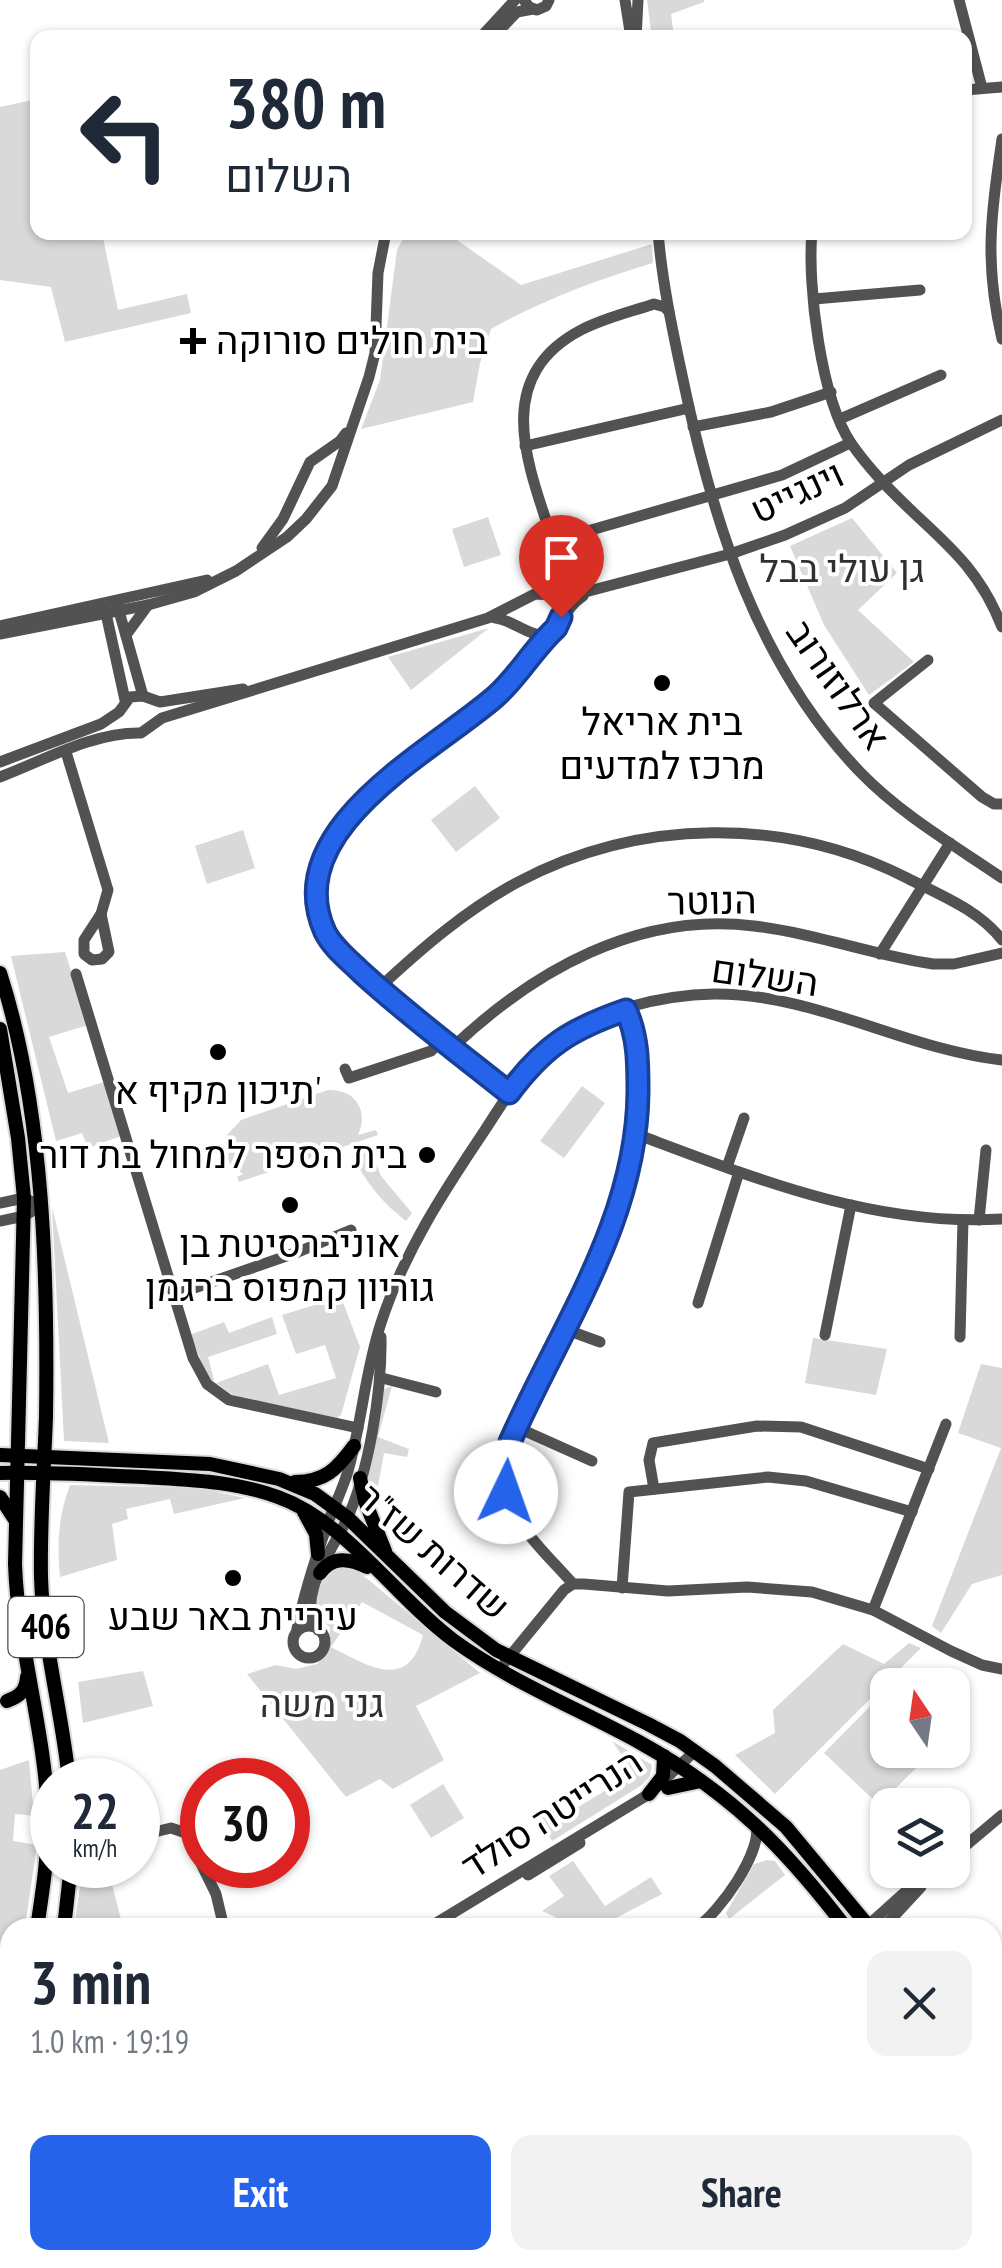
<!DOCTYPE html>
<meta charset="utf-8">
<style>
:root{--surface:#fff;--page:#f2f2f3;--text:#1f2937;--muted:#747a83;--accent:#2563eb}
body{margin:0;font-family:"PT Sans Narrow",Heebo,sans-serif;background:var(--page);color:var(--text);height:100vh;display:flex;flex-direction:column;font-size:38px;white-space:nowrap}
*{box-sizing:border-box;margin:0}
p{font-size:32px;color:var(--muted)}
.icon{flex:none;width:55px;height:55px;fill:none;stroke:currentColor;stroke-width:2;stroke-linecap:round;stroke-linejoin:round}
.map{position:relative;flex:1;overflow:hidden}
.drawer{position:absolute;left:0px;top:1918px;width:1002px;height:352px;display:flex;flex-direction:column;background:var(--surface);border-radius:30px 30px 0 0;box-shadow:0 2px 8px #0004}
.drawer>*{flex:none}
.guide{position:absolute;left:30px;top:30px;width:942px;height:210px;border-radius:20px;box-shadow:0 2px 8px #0004;background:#fff;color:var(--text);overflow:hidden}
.needle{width:65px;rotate:347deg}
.buttons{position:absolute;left:870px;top:1668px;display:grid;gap:20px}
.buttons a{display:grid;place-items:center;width:100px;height:100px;border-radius:20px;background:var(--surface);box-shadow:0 2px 8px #0004;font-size:50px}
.speed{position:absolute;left:30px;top:1758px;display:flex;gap:20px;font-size:50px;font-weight:700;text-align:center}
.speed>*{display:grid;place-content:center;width:130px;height:130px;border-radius:50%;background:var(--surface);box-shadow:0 2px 8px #0004;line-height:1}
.speed small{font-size:25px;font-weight:400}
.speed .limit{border:15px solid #d22;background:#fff;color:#111}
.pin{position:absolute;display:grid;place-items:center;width:85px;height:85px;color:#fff;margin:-102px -42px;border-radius:50% 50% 50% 0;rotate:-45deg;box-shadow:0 0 10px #0007}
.pin .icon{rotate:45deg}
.me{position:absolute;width:110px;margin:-55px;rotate:3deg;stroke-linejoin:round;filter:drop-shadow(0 0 8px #0008)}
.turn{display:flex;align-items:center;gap:35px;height:210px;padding:0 30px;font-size:45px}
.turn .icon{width:130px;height:130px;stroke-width:2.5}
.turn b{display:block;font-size:70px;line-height:85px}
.round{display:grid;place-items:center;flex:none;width:105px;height:105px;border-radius:20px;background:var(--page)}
.headline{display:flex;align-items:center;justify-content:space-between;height:170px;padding:0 30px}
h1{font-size:60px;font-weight:600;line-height:75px}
.cta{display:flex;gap:20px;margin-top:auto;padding:20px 30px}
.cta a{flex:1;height:115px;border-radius:20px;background:var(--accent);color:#fff;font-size:40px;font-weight:600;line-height:115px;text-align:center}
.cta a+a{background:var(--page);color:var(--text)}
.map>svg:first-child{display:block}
.green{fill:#d9d9d9;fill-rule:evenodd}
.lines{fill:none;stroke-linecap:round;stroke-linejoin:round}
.stream{stroke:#a0a0a0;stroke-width:2.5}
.major-casing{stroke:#dbdbdb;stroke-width:18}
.highway-casing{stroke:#dbdbdb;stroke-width:19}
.minor{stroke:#525252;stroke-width:11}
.major{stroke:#000;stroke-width:14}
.highway{stroke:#000;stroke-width:15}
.route-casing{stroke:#184099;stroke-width:25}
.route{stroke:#2563eb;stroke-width:18}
.poi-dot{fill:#000;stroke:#fff;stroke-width:4}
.labels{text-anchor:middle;stroke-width:8;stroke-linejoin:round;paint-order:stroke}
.shield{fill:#fff;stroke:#4c4c4c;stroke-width:2.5}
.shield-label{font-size:35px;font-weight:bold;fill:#000}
.poi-label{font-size:38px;fill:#000;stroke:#fff}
.street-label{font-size:38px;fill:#000;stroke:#fff}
.park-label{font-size:38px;fill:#303030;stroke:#fff}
</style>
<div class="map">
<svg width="1002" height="2268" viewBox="0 0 1002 2268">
<rect width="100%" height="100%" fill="#fff"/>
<g class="green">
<path d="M647 0H704V2L671 14 674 37 652 38Z"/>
<path d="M37 99 38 232 102 233 118 310 187 294 191 313 65 342 51 287 0 280V107Z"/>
<path d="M406 233H447L521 285 652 244 653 263C596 280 543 300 491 329L480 363 473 402 361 429 380 380 397 250Z"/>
<path d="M488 517 501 555 464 567 452 529Z"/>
<path d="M852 518 897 573 858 610 914 662 869 695 824 625 790 546Z"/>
<path d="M489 628 411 690 388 657Z"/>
<path d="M475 786 500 818 456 852 431 820Z"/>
<path d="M243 830 255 868 207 884 195 846Z"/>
<path d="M65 952 88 1025 49 1037 68 1093 104 1082 121 1136 88 1148 82 1133 56 1141 11 956Z"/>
<path d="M582 1086 605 1103 564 1158 540 1141Z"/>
<path d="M328 1090C356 1089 369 1111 358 1135L376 1130 378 1135 239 1182 237 1177 243 1174 231 1166 224 1150 227 1135 241 1120Z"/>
<path d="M370 1148 381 1176 412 1213 406 1221C381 1201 366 1183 352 1154Z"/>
<path d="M52 1207 109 1443 64 1441Z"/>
<path d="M341 1297 360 1347 341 1415 337 1418 234 1396 216 1383 268 1364 279 1395 336 1378 325 1345 296 1354 282 1315Z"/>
<path d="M272 1317 277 1334 208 1357 214 1380 210 1382 190 1335 224 1322 229 1333Z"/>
<path d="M813 1338 887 1349 876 1395 805 1383Z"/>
<path d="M981 1364 1002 1368V1575L972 1584 941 1633 932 1626 1001 1448 958 1433Z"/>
<path d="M392 1386 378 1437 409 1449 407 1457 384 1453 375 1503 364 1487 382 1397 384 1389Z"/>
<path d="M70 1485 198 1488 245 1498 174 1514 170 1499 126 1509 128 1519 112 1524 117 1560 60 1577C57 1543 58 1517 70 1485Z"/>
<path d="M341 1565 358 1571 480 1673 416 1706 444 1760 393 1789 380 1779 346 1797 247 1674 276 1665 296 1669 317 1664 329 1650 330 1627 317 1617C313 1594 320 1576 341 1565ZM362 1602 423 1635C408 1693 367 1665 331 1647Z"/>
<path d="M909 1643 921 1648 775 1794 735 1755 775 1733 773 1710 843 1644 884 1664Z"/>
<path d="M143 1671 153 1706 83 1723 78 1682Z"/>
<path d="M887 1689 888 1750H934L879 1805 824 1753Z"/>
<path d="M612 1741 652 1765 650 1776 642 1785 552 1841 537 1817 556 1807 562 1817 634 1773Z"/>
<path d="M29 1760 34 1816 15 1814 13 1841 37 1845 25 1927 10 1928V1994L0 2026V1770Z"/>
<path d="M443 1784 464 1818 431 1838 410 1805Z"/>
<path d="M767 1860 775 1861 785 1875 729 1919 726 1913 754 1864Z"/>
<path d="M573 1861 605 1906 651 1877 662 1894 612 1920 608 1927H577L542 1911 564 1896 549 1876Z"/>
<path d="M83 1865H107L123 1927H74Z"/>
</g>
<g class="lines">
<path class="stream" d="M468 1919 472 1928"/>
<defs>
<g id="major">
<path d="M0 973C44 1109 48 1275 46 1417 44 1470 40 1523 41 1577 43 1645 62 1712 69 1780"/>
<path d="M0 1029 18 1138 24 1198 15 1564C18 1647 44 1728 48 1811 49 1850 43 1889 37 1928"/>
<path d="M0 1455 210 1464 279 1479 315 1494 348 1518 445 1612 496 1650 648 1724 680 1741 715 1766 786 1827 870 1928"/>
<path d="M0 1473C48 1472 96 1475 144 1477 190 1480 235 1481 278 1497 347 1522 395 1597 453 1640 511 1682 577 1708 639 1742 730 1792 784 1847 846 1928"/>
<path d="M360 1478 365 1501 385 1551"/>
<path d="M295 1482C325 1482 337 1469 354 1446"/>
<path d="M0 1497 16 1521"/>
<path d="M304 1512 316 1534 318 1554"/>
<path d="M320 1573C332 1556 349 1558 367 1567"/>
<path d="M7 1701C20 1696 26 1691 27 1677"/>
<path d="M668 1788 701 1781"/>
<path d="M649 1794 663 1776 664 1756"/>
<path d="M64 1928 71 1865"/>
<path d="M0 2060 10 2028"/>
<path d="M992 2076 1002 2082"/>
<path d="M0 2156 10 2122"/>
<path d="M0 2172 10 2164"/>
</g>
<g id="highway">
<path d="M992 2111 1002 2100"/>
<path d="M992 2141 1002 2130"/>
<path d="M875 2268 881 2260"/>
<path d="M897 2268 903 2260"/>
</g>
</defs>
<use href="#major" class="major-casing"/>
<use href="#highway" class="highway-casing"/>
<g class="minor">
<path d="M524 0 529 7 537 10 546 6 549 0"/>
<path d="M625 0 631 38"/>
<path d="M959 0 982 88"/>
<path d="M480 38 515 0"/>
<path d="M492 38 517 12 533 9"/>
<path d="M636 38 638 0"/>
<path d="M965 90 1002 87"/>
<path d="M1002 139C991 216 984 262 1002 339"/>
<path d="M658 232C662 281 672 328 682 375 712 519 757 666 861 773 903 816 954 845 1002 878"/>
<path d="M812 232C807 285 821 399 851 443 860 456 870 468 880 479 929 533 974 555 1002 627"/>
<path d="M814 299 920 290"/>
<path d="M840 419 941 375"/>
<path d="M693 427 771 412 831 392"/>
<path d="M525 446 689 408"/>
<path d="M553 541 782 475 850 443"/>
<path d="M262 548 283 519 310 462 340 441 346 433"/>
<path d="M550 596 559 578 558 557C534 478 484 381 581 330 604 318 630 312 654 304L665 307 669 312"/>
<path d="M117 604 143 696"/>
<path d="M105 609 125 700"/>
<path d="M495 618C515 619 539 648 556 628 567 616 567 607 583 596"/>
<path d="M0 626 207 580"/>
<path d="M0 634 148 605 194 592 236 571 287 537 306 519 332 486 369 377 375 353 378 273 386 232"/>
<path d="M126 635 148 605"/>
<path d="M928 660 874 703 982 797 994 804H1002"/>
<path d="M66 752 108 890 101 914"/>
<path d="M0 762 101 724 119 712 130 697 143 696 160 702 243 689"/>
<path d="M0 777C45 760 93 732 141 733L162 718 488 618 535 594 570 596 730 554 785 535 845 508 909 465 1002 420"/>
<path d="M101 914 109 952 102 959 92 960 84 954V940Z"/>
<path d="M880 954 950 843"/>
<path d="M76 974 193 1358 207 1384 229 1400 358 1428"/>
<path d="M379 988C422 948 466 910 518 882 639 818 785 816 907 878 940 895 979 910 1002 940"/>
<path d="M452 1048C533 971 638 911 754 926 814 933 873 955 933 964H954L1002 953"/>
<path d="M345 1069 349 1078 431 1051 442 1040"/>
<path d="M509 1093 389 997 334 946 320 916 319 874 334 835 362 802 496 696 551 633"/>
<path d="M636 1134C754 1178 874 1227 1002 1219"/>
<path d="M727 1167 744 1118"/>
<path d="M0 1203 24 1198 41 1206"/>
<path d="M979 1220 986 1150"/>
<path d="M0 1221 24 1216 41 1206"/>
<path d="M174 1295 298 1252 351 1230"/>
<path d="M698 1303 739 1172"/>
<path d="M567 1330 600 1342"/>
<path d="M825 1335 851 1205"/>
<path d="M960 1337 963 1220"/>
<path d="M382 1378 436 1392"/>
<path d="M516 1427 592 1461"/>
<path d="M654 1489 649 1460 653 1443 757 1426 801 1427 929 1469"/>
<path d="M573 1584C549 1556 516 1529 507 1492 493 1442 544 1374 566 1331 609 1247 666 1101 626 1010"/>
<path d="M622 1588 629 1492 768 1477 806 1481 912 1512"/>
<path d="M873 1610 946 1424"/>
<circle cx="309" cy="1642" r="16"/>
<path d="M297 1629C304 1592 316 1556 329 1520 335 1504 343 1488 348 1471 362 1422 365 1371 381 1323 404 1252 444 1191 485 1130 506 1098 525 1064 556 1041 599 1010 662 995 714 994 814 993 904 1049 1002 1060"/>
<path d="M318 1630C295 1598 332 1551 346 1521 369 1473 382 1390 381 1337"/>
<path d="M505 1662 564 1590 573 1584H584L668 1591 747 1587 812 1592 873 1610 951 1651 982 1665 1002 1669"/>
<path d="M138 1836 171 1828 186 1833 216 1894 224 1928"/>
<path d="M952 1857 1002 1815"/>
<path d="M528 1875 580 1843"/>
<path d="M428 1928 649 1794 695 1751"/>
<path d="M696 1928C719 1913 763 1852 756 1824"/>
<path d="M865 1928 905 1892 936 1870"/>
<path d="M883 1928 921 1887"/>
<path d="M307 2260 309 2268"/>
<path d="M431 2260 433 2268"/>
<path d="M448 2260 450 2268"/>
<path d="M95 2268 98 2260"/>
</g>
<use href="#major" class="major"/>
<use href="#highway" class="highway"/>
</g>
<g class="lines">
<defs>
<path id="route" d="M506 1492 504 1467 510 1442C560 1328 637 1221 638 1092 638 1062 638 1037 626 1010 571 1029 544 1046 509 1093 459 1053 408 1015 361 972 349 960 333 948 325 932 278 829 433 751 495 697 518 677 533 649 556 628L561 617"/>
</defs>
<use href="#route" class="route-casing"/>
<use href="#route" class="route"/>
</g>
<g class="poi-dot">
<path d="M188 326h10v10h10v10h-10v10h-10v-10h-10v-10h10z"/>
<circle cx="662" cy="683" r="10"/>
<circle cx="218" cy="1052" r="10"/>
<circle cx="427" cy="1155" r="10"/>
<circle cx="290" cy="1205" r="10"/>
<circle cx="233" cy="1578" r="10"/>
</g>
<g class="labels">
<rect class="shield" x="8.5" y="1597" width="75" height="60" rx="8"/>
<g class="shield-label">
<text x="46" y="1639">406</text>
</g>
<g class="poi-label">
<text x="216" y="354" text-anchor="start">בית חולים סורוקה</text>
<text x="662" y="735">בית אריאל<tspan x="662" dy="44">מרכז למדעים</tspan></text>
<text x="218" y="1104">תיכון מקיף א'</text>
<text x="407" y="1168" text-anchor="end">בית הספר למחול בת דור</text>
<text x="290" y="1257">אוניברסיטת בן<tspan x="290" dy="44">גוריון קמפוס ברגמן</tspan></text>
<text x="233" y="1630">עיריית באר שבע</text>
</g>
<g class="street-label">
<text transform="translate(797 492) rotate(-25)" y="13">וינגייט</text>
<text transform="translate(838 685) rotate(55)" y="13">ארלוזורוב</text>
<text transform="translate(712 901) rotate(-1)" y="13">הנוטר</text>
<text transform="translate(765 976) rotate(8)" y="13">השלום</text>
<text transform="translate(434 1552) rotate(41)" y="13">שדרות שז"ר</text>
<text transform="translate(552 1814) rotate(-33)" y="13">הנרייטה סולד</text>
</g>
<g class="park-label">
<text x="842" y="582">גן עולי בבל</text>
<text x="322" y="1717">גני משה</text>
</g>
</g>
</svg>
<div class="buttons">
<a><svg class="needle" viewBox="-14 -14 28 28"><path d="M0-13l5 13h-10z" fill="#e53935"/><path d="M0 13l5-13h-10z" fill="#747a83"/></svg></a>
<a><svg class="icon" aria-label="layers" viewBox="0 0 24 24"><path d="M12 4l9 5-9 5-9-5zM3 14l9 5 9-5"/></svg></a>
</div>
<div class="speed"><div>22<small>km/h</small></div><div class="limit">30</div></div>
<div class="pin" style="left:561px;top:617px;background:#d93025"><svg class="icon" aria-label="arrive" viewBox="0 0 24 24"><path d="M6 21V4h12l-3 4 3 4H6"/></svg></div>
<svg class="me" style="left:506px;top:1492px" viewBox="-20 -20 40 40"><circle r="19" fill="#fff"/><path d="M0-13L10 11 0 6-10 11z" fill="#2563eb"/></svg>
<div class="guide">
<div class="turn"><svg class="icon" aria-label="left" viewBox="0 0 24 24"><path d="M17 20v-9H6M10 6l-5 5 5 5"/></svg><div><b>380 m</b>השלום</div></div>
</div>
<section class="drawer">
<div class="headline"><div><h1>3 min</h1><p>1.0 km · 19:19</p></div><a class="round"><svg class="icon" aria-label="close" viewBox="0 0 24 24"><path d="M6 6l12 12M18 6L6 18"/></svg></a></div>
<div class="cta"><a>Exit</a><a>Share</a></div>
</section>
</div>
